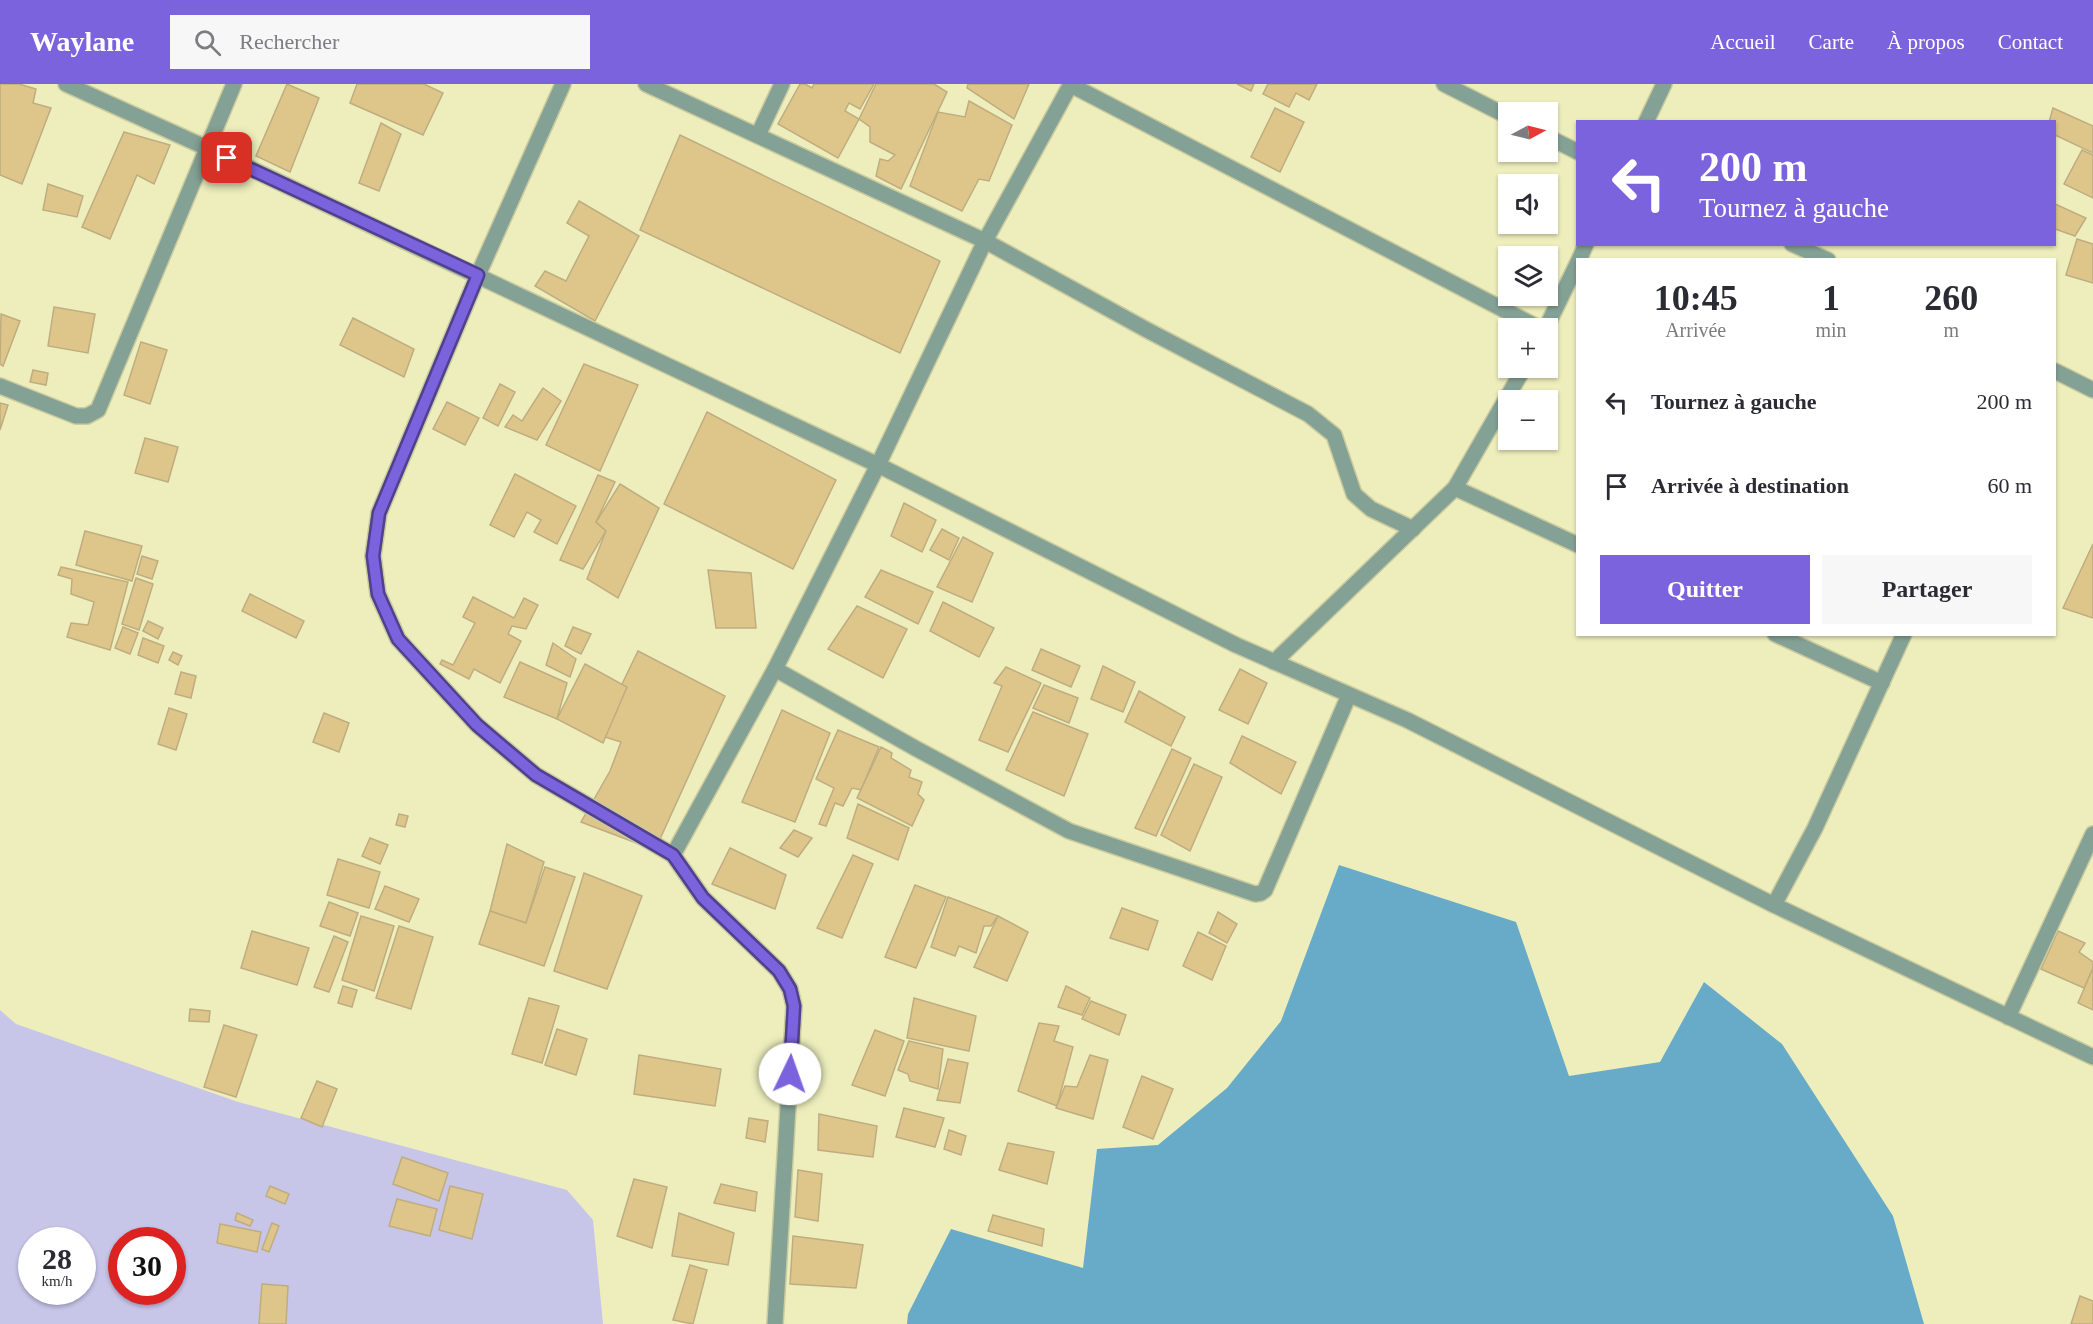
<!DOCTYPE html>
<html lang="fr">
<meta charset="utf-8">
<style>
:root{--surface:#fff;--page:#f7f7f7;--text:#2b2b33;--muted:#7c7c81;--accent:#7c63de}
body{margin:0;font-family:Georgia,serif;background:var(--page);color:var(--text);height:100vh;display:flex;flex-direction:column;font-size:22px;white-space:nowrap}
*{box-sizing:border-box;margin:0}
p{font-size:20px;color:var(--muted)}
.icon{flex:none;width:33px;height:33px;fill:none;stroke:currentColor;stroke-width:2;stroke-linecap:round;stroke-linejoin:round}
.map{position:relative;flex:1;overflow:hidden}
.panel{position:absolute;left:1576px;top:174px;width:480px;height:378px;display:flex;flex-direction:column;background:var(--surface);border-radius:0px;box-shadow:0 2px 4px #0004}
.panel>*{flex:none}
.banner{position:absolute;left:1576px;top:36px;width:480px;height:126px;border-radius:0px;box-shadow:0 2px 4px #0004;background:#7c63de;color:#fff;overflow:hidden}
.needle{width:39px;rotate:83deg}
.controls{position:absolute;left:1498px;top:18px;display:grid;gap:12px}
.controls a{display:grid;place-items:center;width:60px;height:60px;border-radius:0px;background:var(--surface);box-shadow:0 2px 4px #0004;font-size:30px}
.speed{position:absolute;left:18px;top:1143px;display:flex;gap:12px;font-size:30px;font-weight:700;text-align:center}
.speed>*{display:grid;place-content:center;width:78px;height:78px;border-radius:50%;background:var(--surface);box-shadow:0 2px 4px #0004;line-height:1}
.speed small{font-size:15px;font-weight:400}
.speed .limit{border:9px solid #d22;background:#fff;color:#111}
.pin{position:absolute;display:grid;place-items:center;width:51px;height:51px;color:#fff;margin:-26px;border-radius:12px;box-shadow:0 3px 9px #0006}
.me{position:absolute;width:66px;margin:-33px;rotate:3deg;stroke-linejoin:round;filter:drop-shadow(0 0 4px #0008)}
.turn{display:flex;align-items:center;gap:21px;height:126px;padding:0 24px;font-size:27px}
.turn .icon{width:78px;height:78px;stroke-width:2.5}
.turn b{display:block;font-size:42px;line-height:51px}
.eta{display:flex;justify-content:space-evenly;align-items:center;height:102px;text-align:center}
.eta b{font-size:36px;font-weight:600;line-height:42px}
.button{display:flex;gap:12px;margin-top:auto;padding:12px 24px}
.button a{flex:1;height:69px;border-radius:0px;background:var(--accent);color:#fff;font-size:24px;font-weight:600;line-height:69px;text-align:center}
.button a+a{background:var(--page);color:var(--text)}
ul{padding:0;list-style:none}
li{display:flex;align-items:center;gap:18px;height:84px;padding:0 24px}
li div{flex:1}
li b{display:block;font-size:22px}
li em{font-style:normal}
header{display:flex;align-items:center;gap:36px;box-sizing:border-box;height:84px;padding:0 30px;background:var(--accent);color:#fff}
header strong{font-size:28px}
nav{display:flex;gap:33px;margin-inline-start:auto;font-size:21px}
.search{width:420px;height:54px;background:var(--page);display:flex;align-items:center;gap:15px;box-sizing:border-box;padding:0 21px;border-radius:0px;color:var(--muted);font-size:22px}
.map>svg:first-child{display:block}
.green{fill:#c7c5e8;fill-rule:evenodd}
.water{fill:#68abc9}
.building{fill:#dec68b;stroke:#bfad80;stroke-width:1.5}
.lines{fill:none;stroke-linecap:round;stroke-linejoin:round}
.minor-casing{stroke:#c9ca9e;stroke-width:18}
.minor{stroke:#84a195;stroke-width:15}
.route-casing{stroke:#514090;stroke-width:15}
.route{stroke:#7c63de;stroke-width:10}
</style>
<header>
<strong>Waylane</strong>
<div class="search"><svg class="icon" aria-label="search" viewBox="0 0 24 24"><circle cx="10" cy="10" r="6"/><path d="M15 15l6 6"/></svg>Rechercher</div>
<nav><a>Accueil</a><a>Carte</a><a>À propos</a><a>Contact</a></nav>
</header>
<div class="map">
<svg width="2093" height="1240" viewBox="0 0 2093 1240">
<rect width="100%" height="100%" fill="#edeebc"/>
<path class="green" d="M0 926 16 940 238 1018 567 1106 593 1136 603 1240H0ZM32 1156H82V1208H32ZM122 1156H172V1208H122Z"/>
<path class="water" d="M1339 781 1516 838 1569 992 1660 978 1704 898 1782 960 1893 1132 1924 1240H907L908 1230 951 1145 1083 1184 1097 1065 1158 1061 1227 1004 1281 937Z"/>
<g class="building">
<path d="M0 0H19L36 5 33 19 51 24 22 100 0 91Z"/>
<path d="M287 0 319 14 290 88 256 72Z"/>
<path d="M357 0H424L443 9 423 51 350 19Z"/>
<path d="M800 0H805L812 4 814 0H874L860 25 849 19 845 27 859 35 838 74 778 40Z"/>
<path d="M876 0H934L947 8 901 105 876 92 880 75 888 77 895 71 870 58V43L859 35Z"/>
<path d="M968 0H1029L1014 35 967 4Z"/>
<path d="M1237 0H1254L1251 7Z"/>
<path d="M1268 0H1317L1309 16 1296 9 1289 23 1263 10Z"/>
<path d="M969 17 1012 41 989 97 979 95 962 127 910 102 938 28 965 33Z"/>
<path d="M1275 24 1304 38 1280 88 1251 73Z"/>
<path d="M2053 24 2093 42V69L2055 51V38H2049Z"/>
<path d="M381 39 401 50 379 107 359 99Z"/>
<path d="M124 48 170 61 154 100 137 91 110 155 82 143Z"/>
<path d="M680 51 940 177 900 269 640 146Z"/>
<path d="M2082 66 2093 71V114L2064 100Z"/>
<path d="M48 100 83 112 77 133 43 126Z"/>
<path d="M579 117 639 152 595 237 535 202 545 187 566 197 589 152 567 139Z"/>
<path d="M2055 120 2086 134 2075 152 2055 145Z"/>
<path d="M2077 155 2093 160V199L2066 191Z"/>
<path d="M54 223 95 230 88 269 48 262Z"/>
<path d="M1 230 20 237 3 282 0 280Z"/>
<path d="M353 234 414 265 404 293 340 261Z"/>
<path d="M141 258 167 266 150 320 124 311Z"/>
<path d="M584 280 638 301 600 387 546 361Z"/>
<path d="M33 286 48 289 46 301 30 298Z"/>
<path d="M500 300 515 308 498 342 483 334Z"/>
<path d="M543 304 561 317 537 356 505 343 513 331 522 337Z"/>
<path d="M447 318 479 334 465 361 433 345Z"/>
<path d="M0 319 8 321 0 346Z"/>
<path d="M707 328 836 396 793 485 664 420Z"/>
<path d="M145 354 178 363 168 398 135 389Z"/>
<path d="M515 390 576 422 557 460 534 448 541 436 527 428 514 453 490 441Z"/>
<path d="M598 391 615 398 596 438 606 447 583 485 560 476Z"/>
<path d="M620 400 659 424 618 514 587 495 606 447 596 438Z"/>
<path d="M904 419 936 436 922 468 891 452Z"/>
<path d="M942 445 959 454 949 476 930 466Z"/>
<path d="M85 447 142 462 132 497 76 481Z"/>
<path d="M963 453 993 469 972 518 937 503Z"/>
<path d="M2093 460V534L2063 524Z"/>
<path d="M142 472 158 477 152 495 137 490Z"/>
<path d="M61 483 128 498 110 566 67 553 71 539 88 541 94 518 71 510 72 495 58 491Z"/>
<path d="M708 486 751 489 756 544H716Z"/>
<path d="M881 486 933 508 918 540 865 513Z"/>
<path d="M136 494 153 500 139 546 122 540Z"/>
<path d="M250 510 304 537 296 554 242 527Z"/>
<path d="M473 513 514 534 524 514 538 521 526 545 512 542 508 550 521 557 500 599 474 585 469 595 440 580 442 576 453 581 475 539 463 533Z"/>
<path d="M943 518 994 544 979 573 930 547Z"/>
<path d="M857 522 907 545 883 594 828 565Z"/>
<path d="M148 537 163 544 158 555 143 547Z"/>
<path d="M123 543 138 549 130 570 115 564Z"/>
<path d="M573 543 591 550 581 570 565 562Z"/>
<path d="M143 554 164 562 158 579 138 571Z"/>
<path d="M553 559 576 575 570 593 546 581Z"/>
<path d="M1041 565 1080 582 1071 603 1032 586Z"/>
<path d="M638 567 725 612 655 766 581 738 610 687 621 658 605 653 622 600Z"/>
<path d="M173 568 182 572 178 581 169 576Z"/>
<path d="M520 578 567 599 557 635 504 613Z"/>
<path d="M585 580 627 603 603 659 557 635Z"/>
<path d="M1103 582 1135 598 1123 628 1091 615Z"/>
<path d="M1006 583 1041 599 1008 668 979 656 1002 602 994 599Z"/>
<path d="M1240 585 1267 599 1248 640 1219 626Z"/>
<path d="M181 588 196 592 191 614 175 610Z"/>
<path d="M1044 601 1078 614 1069 639 1033 624Z"/>
<path d="M1139 607 1185 633 1171 662 1125 638Z"/>
<path d="M169 624 187 630 176 666 158 660Z"/>
<path d="M782 626 830 649 795 738 742 718Z"/>
<path d="M1033 628 1088 650 1064 712 1006 686Z"/>
<path d="M324 629 349 639 339 668 313 658Z"/>
<path d="M838 646 879 663 861 706 852 704 843 722 835 719 826 742 819 740 834 704 816 695Z"/>
<path d="M1242 652 1296 678 1281 710 1230 679Z"/>
<path d="M881 663 892 669 891 674 911 686 909 693 922 698 918 710 924 716 912 742 857 714Z"/>
<path d="M1172 665 1191 674 1156 752 1135 744Z"/>
<path d="M1194 680 1222 693 1190 767 1161 751Z"/>
<path d="M858 720 909 744 898 776 847 754Z"/>
<path d="M399 730 408 732 405 743 396 741Z"/>
<path d="M794 746 812 754 798 773 780 764Z"/>
<path d="M370 754 388 761 380 780 362 772Z"/>
<path d="M507 760 544 778 526 839 490 827Z"/>
<path d="M730 764 786 791 775 825 712 800Z"/>
<path d="M853 771 873 780 842 854 817 844Z"/>
<path d="M338 775 380 788 369 824 327 811Z"/>
<path d="M545 783 575 793 544 882 479 860 490 827 526 839Z"/>
<path d="M584 789 642 812 607 905 554 887Z"/>
<path d="M915 801 946 813 916 884 885 873Z"/>
<path d="M385 802 419 815 409 838 375 825Z"/>
<path d="M948 813 998 832 991 842H984L976 869 959 862 955 872 931 863Z"/>
<path d="M329 818 358 829 350 852 320 842Z"/>
<path d="M1122 824 1158 837 1148 866 1110 854Z"/>
<path d="M1218 828 1237 840 1227 859 1209 849Z"/>
<path d="M361 832 394 842 374 907 342 896Z"/>
<path d="M998 832 1028 848 1007 897 974 883Z"/>
<path d="M399 842 433 853 411 925 376 914Z"/>
<path d="M252 847 309 864 297 901 241 884Z"/>
<path d="M2058 847 2085 859 2079 868 2093 878V884L2084 904 2041 885Z"/>
<path d="M1198 848 1226 862 1212 896 1183 882Z"/>
<path d="M334 852 348 858 329 908 314 903Z"/>
<path d="M2093 884V926L2078 919Z"/>
<path d="M343 902 357 906 352 923 338 919Z"/>
<path d="M1066 902 1090 914 1082 931 1058 923Z"/>
<path d="M529 914 559 922 542 979 512 970Z"/>
<path d="M914 914 976 932 969 967 907 954Z"/>
<path d="M1091 917 1126 931 1119 951 1082 935Z"/>
<path d="M190 925 210 927 209 938 189 937Z"/>
<path d="M1039 939 1059 942 1054 957 1073 963 1057 1022 1018 1007Z"/>
<path d="M224 941 257 951 236 1013 204 1003Z"/>
<path d="M557 945 587 955 576 991 545 981Z"/>
<path d="M875 946 904 957 885 1012 852 1001Z"/>
<path d="M909 957 943 965 938 1005 910 997 908 990 898 986Z"/>
<path d="M639 971 721 985 715 1022 634 1010Z"/>
<path d="M1090 971 1108 976 1093 1035 1056 1024 1065 1002 1077 1003Z"/>
<path d="M948 975 968 979 960 1019 937 1016Z"/>
<path d="M1142 992 1173 1005 1153 1055 1123 1043Z"/>
<path d="M317 997 337 1005 322 1043 301 1034Z"/>
<path d="M904 1024 944 1034 935 1063 896 1053Z"/>
<path d="M819 1030 877 1042 873 1073 818 1066Z"/>
<path d="M749 1034 768 1037 765 1058 746 1054Z"/>
<path d="M949 1046 966 1052 961 1071 944 1065Z"/>
<path d="M1008 1059 1054 1068 1047 1100 999 1086Z"/>
<path d="M402 1073 448 1089 439 1117 393 1100Z"/>
<path d="M798 1086 822 1090 818 1137 795 1133Z"/>
<path d="M634 1095 667 1103 652 1164 617 1152Z"/>
<path d="M721 1100 757 1108 755 1127 714 1119Z"/>
<path d="M270 1102 289 1110 285 1120 266 1112Z"/>
<path d="M450 1102 483 1110 472 1155 439 1146Z"/>
<path d="M397 1115 437 1125 430 1152 389 1142Z"/>
<path d="M237 1129 253 1136 250 1142 235 1136Z"/>
<path d="M679 1129 734 1149 728 1181 672 1172Z"/>
<path d="M993 1131 1044 1145 1042 1162 988 1147Z"/>
<path d="M272 1139 279 1142 269 1168 262 1165Z"/>
<path d="M220 1140 261 1148 257 1168 217 1159Z"/>
<path d="M793 1152 863 1161 856 1204 790 1200Z"/>
<path d="M690 1181 707 1186 693 1240 673 1236Z"/>
<path d="M262 1200 288 1202 286 1240H259Z"/>
<path d="M2080 1212 2093 1217V1240H2071Z"/>
</g>
<g class="lines">
<defs>
<g id="minor">
<path d="M66 0 207 64 878 381 1236 561 1407 636 1774 821 2093 973"/>
<path d="M563 0 478 191 379 429 373 472 378 510 398 555 477 641 536 691 673 771 703 814 779 887 790 905 794 922 775 1240"/>
<path d="M646 0 985 157 1147 246 1308 330 1334 351 1354 410 1371 425 1413 445"/>
<path d="M1444 0 1509 33"/>
<path d="M1071 1 1539 244"/>
<path d="M1646 38 1664 0"/>
<path d="M758 51 782 0"/>
<path d="M1548 53 1578 68"/>
<path d="M1792 160 1828 176"/>
<path d="M1579 176 1586 160"/>
<path d="M1546 244 1578 178"/>
<path d="M2055 287 2093 306"/>
<path d="M0 302 76 332H87L98 326 234 0"/>
<path d="M1455 404 1578 461"/>
<path d="M1775 550 1882 599"/>
<path d="M1274 578 1455 404 1524 284"/>
<path d="M775 585 915 664 1069 747 1255 810 1261 809 1265 806 1349 611"/>
<path d="M673 771 775 585 878 381 985 157 1071 0"/>
<path d="M1774 821 1815 744 1904 550"/>
<path d="M2008 933 2093 750"/>
</g>
</defs>
<use href="#minor" class="minor-casing"/>
<use href="#minor" class="minor"/>
</g>
<g class="lines">
<defs>
<path id="route" d="M227 74 478 191 379 429 373 472 378 510 398 555 477 641 536 691 673 771 703 814 779 887 790 905 794 922 790 990"/>
</defs>
<use href="#route" class="route-casing"/>
<use href="#route" class="route"/>
</g>
</svg>
<div class="controls">
<a><svg class="needle" viewBox="-14 -14 28 28"><path d="M0-13l5 13h-10z" fill="#e53935"/><path d="M0 13l5-13h-10z" fill="#7c7c81"/></svg></a>
<a><svg class="icon" aria-label="sound" viewBox="0 0 24 24"><path d="M4 9h4l5-4v14l-5-4H4zM17 9q2 3 0 6"/></svg></a>
<a><svg class="icon" aria-label="layers" viewBox="0 0 24 24"><path d="M12 4l9 5-9 5-9-5zM3 14l9 5 9-5"/></svg></a>
<a>+</a>
<a>−</a>
</div>
<div class="speed"><div>28<small>km/h</small></div><div class="limit">30</div></div>
<div class="pin" style="left:227px;top:74px;background:#d93025"><svg class="icon" aria-label="arrive" viewBox="0 0 24 24"><path d="M6 21V4h12l-3 4 3 4H6"/></svg></div>
<svg class="me" style="left:790px;top:990px" viewBox="-20 -20 40 40"><circle r="19" fill="#fff"/><path d="M0-13L10 11 0 6-10 11z" fill="#7c63de"/></svg>
<div class="banner">
<div class="turn"><svg class="icon" aria-label="left" viewBox="0 0 24 24"><path d="M17 20v-9H6M10 6l-5 5 5 5"/></svg><div><b>200 m</b>Tournez à gauche</div></div>
</div>
<section class="panel">
<div class="eta">
<div><b>10:45</b><p>Arrivée</p></div>
<div><b>1</b><p>min</p></div>
<div><b>260</b><p>m</p></div>
</div>
<ul>
<li><svg class="icon" aria-label="left" viewBox="0 0 24 24"><path d="M17 20v-9H6M10 6l-5 5 5 5"/></svg><div><b>Tournez à gauche</b></div><em>200 m</em></li>
<li><svg class="icon" aria-label="arrive" viewBox="0 0 24 24"><path d="M6 21V4h12l-3 4 3 4H6"/></svg><div><b>Arrivée à destination</b></div><em>60 m</em></li>
</ul>
<div class="button"><a>Quitter</a><a>Partager</a></div>
</section>
</div>
